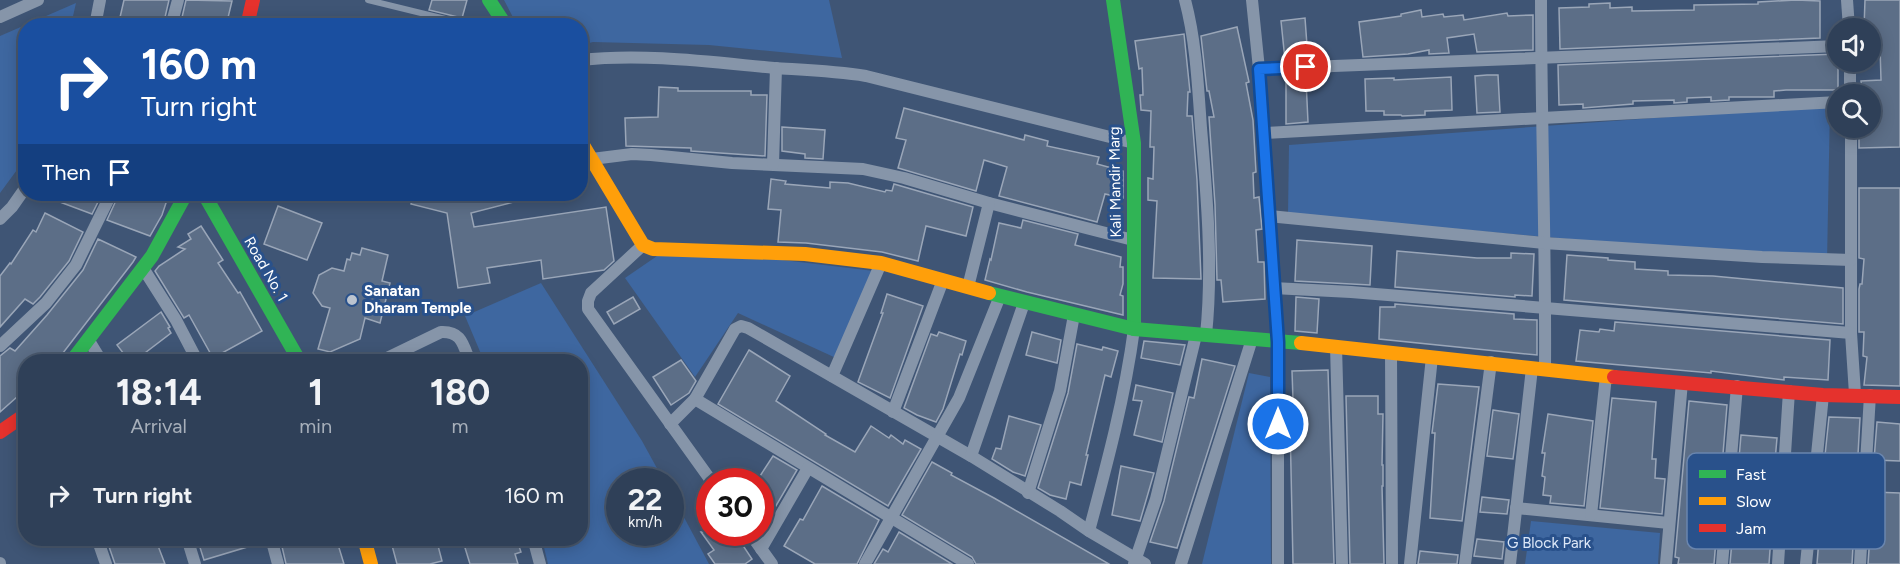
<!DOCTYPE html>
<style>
:root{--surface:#2f4058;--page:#3b4b61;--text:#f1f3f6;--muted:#a7afba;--line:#4a596e}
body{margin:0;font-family:Figtree,sans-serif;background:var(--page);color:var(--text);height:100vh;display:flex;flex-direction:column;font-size:22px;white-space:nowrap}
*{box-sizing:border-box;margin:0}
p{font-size:20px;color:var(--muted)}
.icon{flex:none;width:33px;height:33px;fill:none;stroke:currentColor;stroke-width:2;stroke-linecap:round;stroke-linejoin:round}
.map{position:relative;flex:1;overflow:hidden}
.drawer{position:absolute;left:18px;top:354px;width:570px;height:192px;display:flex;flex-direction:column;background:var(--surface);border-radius:24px;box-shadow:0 3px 15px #0003,0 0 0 2px var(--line)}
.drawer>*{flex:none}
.guide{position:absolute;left:18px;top:18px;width:570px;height:183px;border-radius:24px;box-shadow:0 3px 15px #0003,0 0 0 2px var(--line);background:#1a4fa0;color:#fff;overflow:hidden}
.tools{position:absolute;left:1827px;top:18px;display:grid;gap:12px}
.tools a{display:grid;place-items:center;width:54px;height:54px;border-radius:50%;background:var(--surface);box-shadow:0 3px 15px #0003,0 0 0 2px var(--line);font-size:30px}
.speed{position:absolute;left:606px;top:468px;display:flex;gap:12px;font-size:30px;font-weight:700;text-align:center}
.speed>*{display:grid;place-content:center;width:78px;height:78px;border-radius:50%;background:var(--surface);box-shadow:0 3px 15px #0003,0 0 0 2px var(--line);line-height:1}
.speed small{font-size:15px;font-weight:400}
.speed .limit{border:9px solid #d22;background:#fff;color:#111}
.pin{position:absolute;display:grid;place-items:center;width:51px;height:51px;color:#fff;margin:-26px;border:3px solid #fff;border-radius:50%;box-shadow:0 2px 6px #0007}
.me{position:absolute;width:66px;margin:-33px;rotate:0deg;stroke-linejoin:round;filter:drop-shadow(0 0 4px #0008)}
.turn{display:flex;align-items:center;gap:21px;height:126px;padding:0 24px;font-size:27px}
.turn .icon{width:78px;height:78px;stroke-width:2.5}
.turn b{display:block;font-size:42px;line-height:51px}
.then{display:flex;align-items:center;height:57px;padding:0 24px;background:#0003;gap:12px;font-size:22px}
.eta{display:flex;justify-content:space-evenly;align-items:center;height:102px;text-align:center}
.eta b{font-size:36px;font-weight:700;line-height:42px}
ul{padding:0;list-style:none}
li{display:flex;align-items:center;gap:18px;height:78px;padding:0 24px}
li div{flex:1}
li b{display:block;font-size:22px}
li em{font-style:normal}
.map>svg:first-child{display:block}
.green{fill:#3e67a0}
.building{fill:#5c6e87;stroke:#9aa6b8;stroke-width:1.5}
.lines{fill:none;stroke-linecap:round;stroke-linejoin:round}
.lane{stroke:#8695a9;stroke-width:6}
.street{stroke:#8695a9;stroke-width:12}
.fast{stroke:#30b455;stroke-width:14}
.slow{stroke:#ff9f0a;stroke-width:14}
.jam{stroke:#e5322d;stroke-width:14}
.route-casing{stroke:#114b97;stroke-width:15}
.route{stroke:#1a73e8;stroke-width:10}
.poi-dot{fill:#bcc4cf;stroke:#29518b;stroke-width:2}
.labels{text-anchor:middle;stroke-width:6;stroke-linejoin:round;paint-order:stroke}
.street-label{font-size:15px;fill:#fff;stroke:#29518b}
.poi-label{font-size:15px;font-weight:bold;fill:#fff;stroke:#29518b;text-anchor:start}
.park-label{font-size:15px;fill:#dce7f7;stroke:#29518b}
.key{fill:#29518b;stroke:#6985ae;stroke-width:1.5}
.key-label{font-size:16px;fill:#fff}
</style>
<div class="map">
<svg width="1900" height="564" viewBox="0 0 1900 564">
<rect width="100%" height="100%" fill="#3f5575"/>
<g class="green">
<path d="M504 0H829L842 58 709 45 593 42 581 45 580 26 517 25Z"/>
<path d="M76 3 71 25 26 26 25 159 0 193V36Z"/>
<path d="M1830 105 1827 262 1288 214 1289 145Z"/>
<path d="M660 254 766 258 874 271 836 358 738 313 695 377 625 278Z"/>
<path d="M541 283 642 441 664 481 620 482V532H670L671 493 709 564H548L542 539 580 538V362L484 361 465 316Z"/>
<path d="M1249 373 1270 377 1271 564H1202Z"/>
<path d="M1531 521 1660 533 1658 564H1525Z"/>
</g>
<g class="building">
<path d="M124 0H169L163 26H118Z"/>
<path d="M186 0 232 1 226 26H180Z"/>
<path d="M432 0H467L462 18 429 10Z"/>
<path d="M1796 0 1820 1V38L1560 49 1559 8 1589 7V4L1610 3V8L1632 7V11L1694 10V5L1758 4V2Z"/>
<path d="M1865 0H1900V147L1859 148V128H1870V94H1862L1861 81 1881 80 1880 47H1870V28H1864Z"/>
<path d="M1421 10 1422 17 1443 14 1444 17 1463 15 1464 20 1507 13 1508 16 1533 15V50L1477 52 1474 34 1447 38 1449 53 1429 54V50L1408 54 1363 57 1359 22 1401 16V14Z"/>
<path d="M1305 18 1308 59 1285 60 1281 21Z"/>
<path d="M1237 27 1249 82 1246 83 1253 120 1256 172 1253 173 1254 198 1259 197 1262 229 1256 230 1258 262H1264L1265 299 1223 302 1221 280H1217L1215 205 1209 117H1214L1209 91H1207L1201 36Z"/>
<path d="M1184 34 1190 92H1188L1187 116H1192L1197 180 1201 279 1153 278 1157 201 1148 200V178L1153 179 1154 147H1150L1151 111 1141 110 1140 95H1143L1142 68 1139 69 1135 41Z"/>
<path d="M1838 54V90H1786L1774 91V97H1729V100L1711 101V97L1687 98V102L1674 103V100L1633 101V104L1583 108V104L1559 105 1558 65Z"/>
<path d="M1487 75H1498L1500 112 1477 113 1475 76Z"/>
<path d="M1286 76H1297V81L1306 80 1308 122 1286 124Z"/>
<path d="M1451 77 1452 110 1425 111V115L1402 116 1401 115H1384V111H1366L1365 79 1394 78V80Z"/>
<path d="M659 87 678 88V91H751V95H767L765 156 691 151V148L626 146 625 118 658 117Z"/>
<path d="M904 108 1024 140 1025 135 1048 141 1047 146 1099 157 1097 164 1123 171V198L1105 194 1097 222 999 196 1007 167 984 160 976 191 898 168 906 140 896 138Z"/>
<path d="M782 127 825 130 823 159 805 158V154L782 151Z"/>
<path d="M771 179 786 181 785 184 830 188V182L848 183 885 192 886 190 892 191 894 184 973 207 966 236 926 226 918 261 882 252 806 243 778 242 781 210 768 209Z"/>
<path d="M1859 188H1900V386L1864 385 1867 357 1863 356 1864 332H1859V289L1860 284H1862L1864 259 1859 258Z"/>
<path d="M119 194H169L162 215 150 236 107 220Z"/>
<path d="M413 194H529V198L471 213 474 227 606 207 614 261 604 270 543 279 541 260 487 268 490 283 458 288 447 213 411 204Z"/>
<path d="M41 195V194H102L92 214Z"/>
<path d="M278 206 322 223 307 260 264 244Z"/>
<path d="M45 213 83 232 69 261 40 297 33 304 25 299 0 327V276L10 263 11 264 33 230 36 232Z"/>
<path d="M1023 220 1078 234 1075 245 1121 257 1120 267H1123V284L1120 295 1123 296V315L1027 292 985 280 990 259 991 260 999 223 1021 228Z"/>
<path d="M201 226 223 260 218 263 238 293 240 292 262 331 213 358 189 315 184 318 155 271 159 266 185 249 178 247 191 239 188 234Z"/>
<path d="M98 239 136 257 133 262 56 362H26V389L0 412V356L10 348 15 351 47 315 83 270Z"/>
<path d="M1297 240 1372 246 1370 285 1295 281Z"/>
<path d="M362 248 388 255 382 281 390 283 380 323 365 318 360 339 330 352 318 349 330 308 322 306 313 293 319 275 332 268 344 271 347 259 350 260 352 253 360 255Z"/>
<path d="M1397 251 1477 258H1511V253L1534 254 1532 296 1515 295V297L1395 287Z"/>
<path d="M1567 255 1608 258V260L1635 262V269L1668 271V275L1713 276 1843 288V324L1564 300Z"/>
<path d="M887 294 923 306 890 398 858 382 883 313H881Z"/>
<path d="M633 297 640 309 614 324 607 312Z"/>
<path d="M1296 297 1319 299 1317 333 1295 331Z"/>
<path d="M1395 304 1514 314V319L1537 320V355L1379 339 1380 307H1395Z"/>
<path d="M161 312 170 327 168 328 171 333 133 362H130L117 345Z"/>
<path d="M1615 322 1830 340 1828 380 1784 377V380L1711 371V373L1576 361 1580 330 1599 332 1600 329 1614 331Z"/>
<path d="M939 332 966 341 962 355 960 354 943 409 936 422 917 415 904 408 931 334 937 336Z"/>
<path d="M1032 332 1061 340 1057 363 1026 355Z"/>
<path d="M1144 341 1185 345 1180 365 1141 358Z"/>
<path d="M1077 344 1102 350 1103 347 1118 351 1111 377 1105 375 1086 455H1088L1081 485 1070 482 1066 499 1050 495 1038 488 1068 393Z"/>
<path d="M749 350 790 376 776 401 826 434 825 435 855 452 871 426 889 438 891 435 903 444 905 440 921 449 888 506 718 404Z"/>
<path d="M1202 359 1235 366 1177 548 1150 542 1164 501 1189 397 1194 398Z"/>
<path d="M681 360 696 381 689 393 671 405 653 377Z"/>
<path d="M1328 370 1334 564H1293L1290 422H1286V401L1293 400 1292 371Z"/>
<path d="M1438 384 1479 387 1462 521 1430 518 1435 433H1432Z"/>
<path d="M1136 385 1173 393 1162 442 1134 435 1142 401 1133 400Z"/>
<path d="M1346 396H1378V414H1383L1382 465H1383V486H1382L1384 564H1350Z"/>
<path d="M1612 398 1656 402 1652 459H1656L1655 478 1665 479 1662 514 1600 508Z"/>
<path d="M1689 401 1727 405 1714 564H1678L1679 558 1675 557Z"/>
<path d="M1493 410 1519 414 1513 459 1487 456Z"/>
<path d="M1548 414 1593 421 1584 506 1550 503 1551 496 1543 495 1545 477 1542 476 1545 453H1542Z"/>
<path d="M1009 416 1041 425 1025 476 1013 472 992 459 996 448 1001 449Z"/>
<path d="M1829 417 1860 418 1852 564H1817L1820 526H1818V523Z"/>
<path d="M1877 422 1900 424V461L1874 460Z"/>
<path d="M1741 435 1777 438 1773 484H1770L1768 522H1772L1769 564H1730Z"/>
<path d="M773 456 797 470 760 533V476Z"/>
<path d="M932 462 952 473 951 475 994 498 1109 564H976L972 557 902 515Z"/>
<path d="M1121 466 1154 473 1140 521 1112 515Z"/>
<path d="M822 486 879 520 857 564H815L784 546 800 519 803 520Z"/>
<path d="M1873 492 1900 493V564H1868Z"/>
<path d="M1482 497 1509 500 1507 514 1480 512Z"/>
<path d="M701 532H729L732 537 736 535 752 559 745 564H715L708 554 714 550Z"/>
<path d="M899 532 952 564H874L883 549 888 552Z"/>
<path d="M106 538H155L165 564H115Z"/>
<path d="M197 538H263L264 542 204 560Z"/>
<path d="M280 538H336L344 564H286Z"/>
<path d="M390 538H436L442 561 430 564H397Z"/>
<path d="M462 538H516L521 552 515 554 518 564H470Z"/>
<path d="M1477 539 1504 542 1502 559 1474 556Z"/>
<path d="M1420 551 1458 555 1457 564H1418Z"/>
</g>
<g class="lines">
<path class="lane" d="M368 0 474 26"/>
<g class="street">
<path d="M1185 0C1196 41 1198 86 1201 128 1207 196 1213 267 1206 335"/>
<path d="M1252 0 1259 69 1278 342V564"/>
<path d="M1541 0C1541 123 1546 246 1545 369"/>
<path d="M1847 0 1849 28"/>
<path d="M0 17 38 0"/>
<path d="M95 26 100 0"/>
<path d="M171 26 178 0"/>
<path d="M580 60C645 53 710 62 774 68 805 70 835 71 866 76L1134 143"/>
<path d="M1850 62V94"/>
<path d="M1259 69 1838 46"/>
<path d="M1851 128V333L1855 394"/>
<path d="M1264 133 1838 102"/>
<path d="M592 159 632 154 651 155 732 163 863 169 904 178 989 203 1133 240"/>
<path d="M773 164 776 68"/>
<path d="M1269 216 1544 243 1762 257 1851 260"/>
<path d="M0 219 12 207 26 187"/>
<path d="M643 245 591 293 588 301V309L712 482"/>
<path d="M143 268 176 320 198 362"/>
<path d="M968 287 989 203"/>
<path d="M1273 288 1351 292 1851 333"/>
<path d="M88 339 102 362"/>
<path d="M0 346 46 303 76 265 111 194"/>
<path d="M1336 346 1342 564"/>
<path d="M1391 352 1392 564"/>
<path d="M379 362 441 332C462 331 463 345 470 362"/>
<path d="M832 376 881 263"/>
<path d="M695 399 735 329 741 326 748 328 971 456 1060 511 1089 531 1145 564"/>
<path d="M893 412 943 280"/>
<path d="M670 424 695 399 968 564"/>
<path d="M971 456 1024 303"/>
<path d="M1028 493 1060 391 1074 315"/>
<path d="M1516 508 1669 523"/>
<path d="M1591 515 1606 376"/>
<path d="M1089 531C1107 464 1125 397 1134 329"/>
<path d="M749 532 772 564"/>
<path d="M97 538 106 564"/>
<path d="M187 538 195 564"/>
<path d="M271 538 278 564"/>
<path d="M533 538 540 564"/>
<path d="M761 549 808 468"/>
<path d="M0 563V564"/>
<path d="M865 564 959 398 1000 296"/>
<path d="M1134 564 1156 499 1196 335"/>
<path d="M1181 564 1252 339"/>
<path d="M1410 564 1432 357"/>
<path d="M1465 564 1491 362"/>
<path d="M1510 564 1532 368"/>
<path d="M1666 564 1682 382"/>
<path d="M1722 564 1737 386"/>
<path d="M1778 564 1789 391"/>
<path d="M1806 564 1823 395"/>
<path d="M1860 564 1870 395"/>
</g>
<g class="fast">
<path d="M489 0 506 26"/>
<path d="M1113 0 1134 143V329"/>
<path d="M204 194 300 362"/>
<path d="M989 293 1134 329 1301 343"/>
<path d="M71 362 152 256 186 194"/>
</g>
<g class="slow">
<path d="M580 140 643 245 653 249 805 254 881 263 989 293"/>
<path d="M1301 343 1614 377"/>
<path d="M364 538 371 564"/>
</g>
<g class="jam">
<path d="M247 26 253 0"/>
<path d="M1614 377 1823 395 1900 397"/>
<path d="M0 432 26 414"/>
</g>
</g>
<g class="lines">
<defs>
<path id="route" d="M1278 424V342L1259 69 1306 67"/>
</defs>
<use href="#route" class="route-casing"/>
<use href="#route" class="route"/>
</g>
<circle class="poi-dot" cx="352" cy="300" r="6"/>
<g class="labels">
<g class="street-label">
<text transform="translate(1115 182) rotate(-91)" y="5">Kali Mandir Marg</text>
<text transform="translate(266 269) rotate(60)" y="5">Road No. 1</text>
</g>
<g class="poi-label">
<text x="364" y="296">Sanatan<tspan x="364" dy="17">Dharam Temple</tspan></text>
</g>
<g class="park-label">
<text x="1549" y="548">G Block Park</text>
</g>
</g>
<rect x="1687" y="453" width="198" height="96" rx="9" class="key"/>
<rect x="1699" y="470" width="27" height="8" fill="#30b455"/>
<rect x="1699" y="497" width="27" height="8" fill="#ff9f0a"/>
<rect x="1699" y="524" width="27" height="8" fill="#e5322d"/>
<g class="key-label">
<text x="1736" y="480">Fast</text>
<text x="1736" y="507">Slow</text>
<text x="1736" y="534">Jam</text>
</g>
</svg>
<div class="tools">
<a><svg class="icon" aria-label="sound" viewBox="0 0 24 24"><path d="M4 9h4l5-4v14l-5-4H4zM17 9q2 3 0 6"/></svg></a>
<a><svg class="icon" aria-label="search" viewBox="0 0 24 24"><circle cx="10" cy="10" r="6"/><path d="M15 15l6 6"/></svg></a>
</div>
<div class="speed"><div>22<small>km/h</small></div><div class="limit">30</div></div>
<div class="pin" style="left:1306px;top:67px;background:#d93025"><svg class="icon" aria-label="arrive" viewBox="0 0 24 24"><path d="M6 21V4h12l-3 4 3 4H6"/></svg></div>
<svg class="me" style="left:1278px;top:424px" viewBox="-20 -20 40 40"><circle r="17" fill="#1a73e8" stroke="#fff" stroke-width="3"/><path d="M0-11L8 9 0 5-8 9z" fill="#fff"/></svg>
<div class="guide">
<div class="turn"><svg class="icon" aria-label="right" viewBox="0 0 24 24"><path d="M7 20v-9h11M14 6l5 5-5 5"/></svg><div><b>160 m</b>Turn right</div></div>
<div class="then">Then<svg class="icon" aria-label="arrive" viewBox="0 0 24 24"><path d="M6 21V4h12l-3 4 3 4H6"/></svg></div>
</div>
<section class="drawer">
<div class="eta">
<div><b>18:14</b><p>Arrival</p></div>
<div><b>1</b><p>min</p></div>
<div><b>180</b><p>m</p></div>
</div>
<ul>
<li><svg class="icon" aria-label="right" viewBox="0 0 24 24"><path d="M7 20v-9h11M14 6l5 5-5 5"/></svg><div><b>Turn right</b></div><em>160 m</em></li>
</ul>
</section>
</div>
